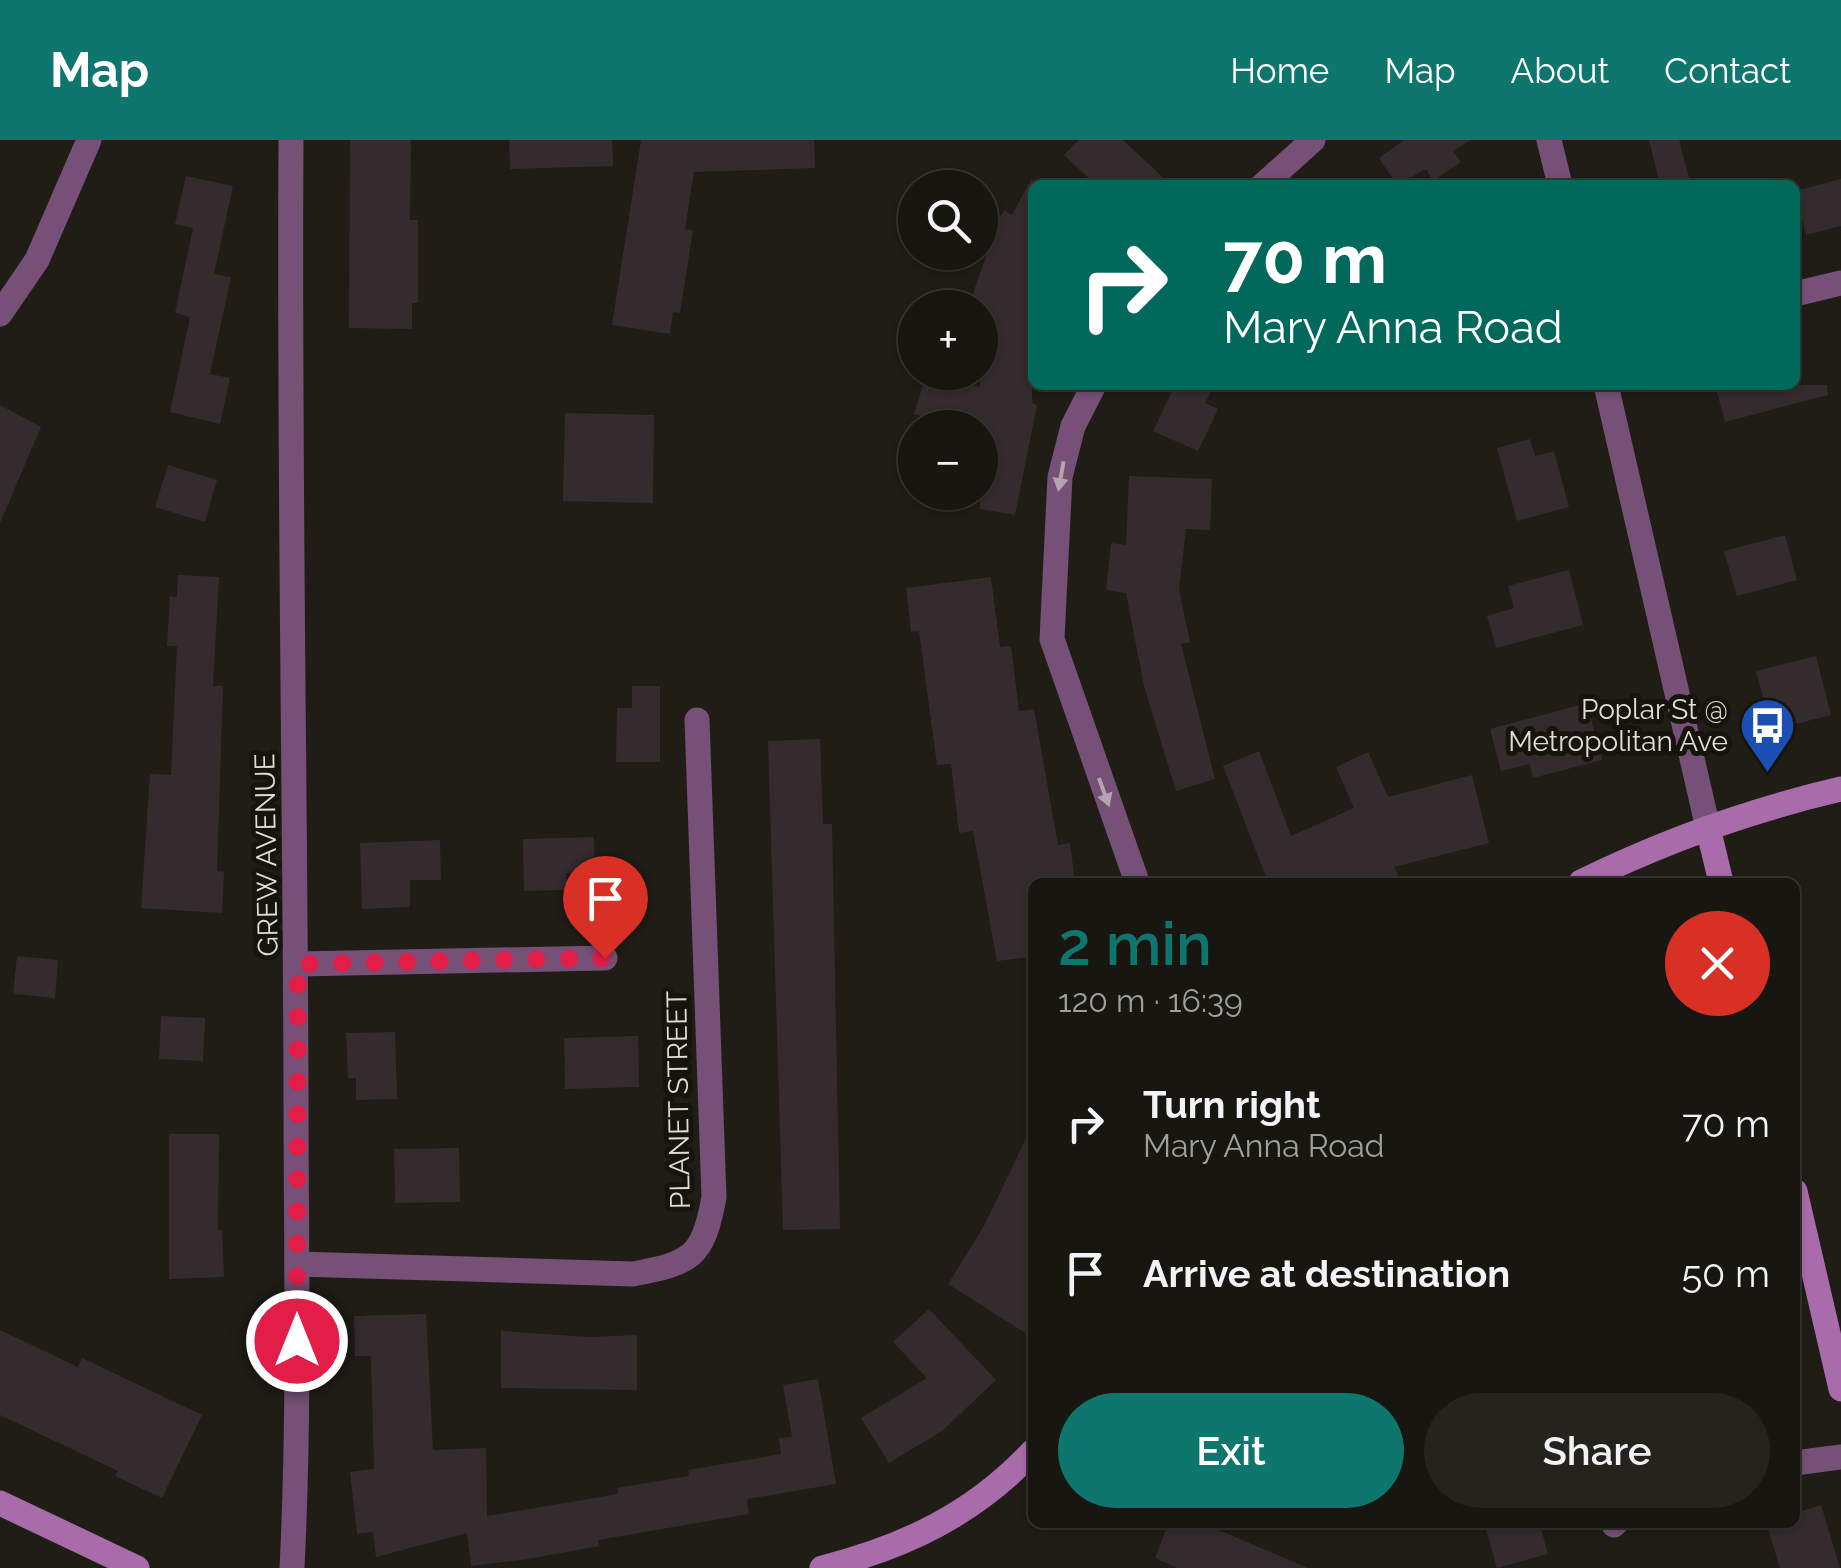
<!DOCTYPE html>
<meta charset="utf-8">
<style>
:root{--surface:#171610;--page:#24231e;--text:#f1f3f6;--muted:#9e9f9f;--line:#363530;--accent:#0f766e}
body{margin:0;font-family:Raleway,sans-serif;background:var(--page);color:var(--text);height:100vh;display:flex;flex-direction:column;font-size:38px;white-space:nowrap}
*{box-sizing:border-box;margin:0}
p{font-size:32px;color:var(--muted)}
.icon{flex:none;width:55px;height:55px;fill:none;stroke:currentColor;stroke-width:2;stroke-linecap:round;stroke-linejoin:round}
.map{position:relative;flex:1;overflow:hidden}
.sheet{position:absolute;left:1028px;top:738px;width:772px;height:650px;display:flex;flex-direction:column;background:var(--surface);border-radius:15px;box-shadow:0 2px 8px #0004,0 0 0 2px var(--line)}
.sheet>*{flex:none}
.hud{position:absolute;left:1028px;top:40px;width:772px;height:210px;border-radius:15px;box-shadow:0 2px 8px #0004,0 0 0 2px var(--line);background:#00695c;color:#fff;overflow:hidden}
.fabs{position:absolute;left:898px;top:30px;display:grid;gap:20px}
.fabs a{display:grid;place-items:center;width:100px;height:100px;border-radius:50%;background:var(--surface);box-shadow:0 2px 8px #0004,0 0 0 2px var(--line);font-size:50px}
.pin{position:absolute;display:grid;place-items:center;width:85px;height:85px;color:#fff;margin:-102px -42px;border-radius:50% 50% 50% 0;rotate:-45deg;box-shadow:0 0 10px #0007}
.pin .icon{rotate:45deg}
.me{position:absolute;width:110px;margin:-55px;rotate:0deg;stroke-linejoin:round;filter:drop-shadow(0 0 8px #0008)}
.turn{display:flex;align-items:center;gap:35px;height:210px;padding:0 30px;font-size:45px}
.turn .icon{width:130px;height:130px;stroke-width:2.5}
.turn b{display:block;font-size:70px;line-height:85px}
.round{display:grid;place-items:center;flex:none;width:105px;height:105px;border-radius:52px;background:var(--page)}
.summary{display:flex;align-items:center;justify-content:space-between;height:170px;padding:0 30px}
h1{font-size:60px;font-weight:600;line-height:75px;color:var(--accent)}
.cta{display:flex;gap:20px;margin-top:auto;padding:20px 30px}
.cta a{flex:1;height:115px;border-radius:60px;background:var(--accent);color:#fff;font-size:40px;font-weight:600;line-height:115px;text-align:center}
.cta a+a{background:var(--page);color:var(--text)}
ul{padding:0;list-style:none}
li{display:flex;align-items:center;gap:30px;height:150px;padding:0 30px}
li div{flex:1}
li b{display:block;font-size:38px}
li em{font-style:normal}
header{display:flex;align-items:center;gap:60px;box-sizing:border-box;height:140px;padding:0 50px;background:var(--accent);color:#fff}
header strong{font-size:48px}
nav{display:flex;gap:55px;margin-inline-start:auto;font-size:35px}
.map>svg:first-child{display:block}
.building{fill:#342b2f}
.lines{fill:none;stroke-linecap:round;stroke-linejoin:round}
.street{stroke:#765076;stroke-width:25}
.secondary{stroke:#a96caa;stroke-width:25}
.oneway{fill:#b4a4b0}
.route{stroke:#e11d48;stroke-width:18;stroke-dasharray:0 32.4}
.labels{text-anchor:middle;stroke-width:10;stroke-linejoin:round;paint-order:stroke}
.poi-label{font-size:28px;fill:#dddcd7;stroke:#16140d;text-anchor:end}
.street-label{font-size:28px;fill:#dddcd7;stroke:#16140d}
</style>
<header>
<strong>Map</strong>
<nav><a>Home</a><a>Map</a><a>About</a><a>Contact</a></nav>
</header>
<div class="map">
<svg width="1841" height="1428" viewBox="0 0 1841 1428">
<rect width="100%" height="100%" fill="#1f1d16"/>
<g class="building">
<path d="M350 0H411L410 80H418V163H412V189L349 188Z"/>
<path d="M509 0H612L613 26 510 29Z"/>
<path d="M641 0H814L815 28 694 32 685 89 693 90 680 173 673 172 670 194 612 185Z"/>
<path d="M1079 0H1123L1171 45H1096L1064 15Z"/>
<path d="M1404 0H1471L1453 11 1461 22 1433 41 1426 29 1397 45 1379 18Z"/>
<path d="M1649 0H1679L1691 45H1660Z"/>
<path d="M186 36 233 46 214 134 231 137 210 234 230 238 220 284 170 272 190 177 175 173 193 88 175 84Z"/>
<path d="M1032 38V263L1037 265 1015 375 980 369V288H961L914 274 927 232 980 247V168H968L991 102 987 100 1004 70 1012 75Z"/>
<path d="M1841 39V86L1806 95 1795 51Z"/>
<path d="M1175 245H1214L1205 263 1218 269 1198 311 1153 291Z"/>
<path d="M1715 245H1827L1828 255 1725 282Z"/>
<path d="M0 265 41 287 0 383Z"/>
<path d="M565 273 654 275 653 363 563 361Z"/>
<path d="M1530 299 1535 316 1554 311 1569 367 1517 381 1497 308Z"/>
<path d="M168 325 217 340 205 382 155 367Z"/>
<path d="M1129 336 1212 339 1210 390 1186 389 1179 450 1190 502 1181 504 1215 639 1176 651 1144 546 1126 453 1106 450 1111 403 1126 405Z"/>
<path d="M1785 395 1797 440 1737 456 1724 411Z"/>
<path d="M1569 430 1583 485 1496 508 1487 476 1514 468 1508 446Z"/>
<path d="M178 435 219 437 213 546H223L217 731 224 732 222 773 141 768 150 634 171 635 177 506H167L170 456 177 457Z"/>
<path d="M991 437 1000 507 1011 506 1019 571 1034 569 1058 705 1070 703 1075 742H1032V817L997 821 973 691 959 693 951 624 937 625 919 491 911 492 906 448Z"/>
<path d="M1816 516 1831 575 1772 590 1756 531Z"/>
<path d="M632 546H660V622H616L617 568H632Z"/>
<path d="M1587 563 1602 620 1533 638 1530 624 1501 631 1490 589Z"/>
<path d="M820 599 823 684H832L840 1089 783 1090 768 601Z"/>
<path d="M1259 611 1291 696 1354 668 1336 627 1368 612 1388 657 1472 635 1489 703 1394 727 1401 742H1268L1223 626Z"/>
<path d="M594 697 595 732 566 733 567 750 524 751 523 699Z"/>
<path d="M440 700 441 740H410V767L362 769 360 703Z"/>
<path d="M17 816 58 820 55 858 13 854Z"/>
<path d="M161 876 205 878 203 921 159 919Z"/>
<path d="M395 892 397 959 356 960V938H348L346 893Z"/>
<path d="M638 896 639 947 565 949 564 898Z"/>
<path d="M1032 986V1197L948 1144 984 1086Z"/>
<path d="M169 994H219L218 1090H222L224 1137 169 1139Z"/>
<path d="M459 1008 460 1062 395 1063 394 1009Z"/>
<path d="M929 1169 996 1240 942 1291 889 1323 861 1278 927 1238 893 1202Z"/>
<path d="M426 1174 433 1310 486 1308 487 1376 618 1354 617 1348 689 1336 688 1330 781 1314 779 1298 792 1297 783 1245 818 1239 836 1344 747 1359 749 1374 598 1400 599 1406 528 1419 471 1426 467 1393 376 1417 373 1392 357 1394 350 1332 374 1329 371 1216H355L354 1176Z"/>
<path d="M0 1190 78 1227 82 1218 202 1275 162 1358 115 1336 118 1331 0 1275Z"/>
<path d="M501 1191 589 1197 637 1195V1250L501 1248Z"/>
<path d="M1821 1365 1840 1428H1780L1766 1382H1795V1373Z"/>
<path d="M1169 1382H1200L1308 1428H1178L1155 1418Z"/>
<path d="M1484 1382H1539L1548 1414 1497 1428Z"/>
</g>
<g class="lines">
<g class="street">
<path d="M291 0C289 317 295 635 296 952 296 1111 300 1269 292 1428"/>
<path d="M1549 0 1560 45"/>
<path d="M1263 45 1313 0"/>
<path d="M1795 154 1841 143"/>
<path d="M0 174 37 120 89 0"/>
<path d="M1094 245 1073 286 1060 337 1052 499 1137 742"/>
<path d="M1606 245 1708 688"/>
<path d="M298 824 605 818"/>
<path d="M297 1124 633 1134C691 1123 703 1118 714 1057L697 580"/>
<path d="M1795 1323 1841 1317"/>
<path d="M1614 1385 1617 1382"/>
</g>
<g class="secondary">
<path d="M1708 688 1721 742"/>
<path d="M1581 742C1664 701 1751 670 1841 649"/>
<path d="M1795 1051 1841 1249"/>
<path d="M0 1363 137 1428"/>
<path d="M822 1428C905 1407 974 1374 1032 1312"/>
</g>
</g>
<defs><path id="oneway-solid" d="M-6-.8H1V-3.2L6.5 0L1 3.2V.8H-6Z" transform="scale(2.5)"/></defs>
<g class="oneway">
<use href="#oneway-solid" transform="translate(1061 336) rotate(100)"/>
<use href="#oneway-solid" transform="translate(1104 652) rotate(70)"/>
</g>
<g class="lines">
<path class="route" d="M297 1201 298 824 605 818"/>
</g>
<defs>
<symbol id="bus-pin" viewBox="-11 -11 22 30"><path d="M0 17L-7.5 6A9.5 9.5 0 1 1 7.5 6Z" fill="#1a4fb4" stroke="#16140d"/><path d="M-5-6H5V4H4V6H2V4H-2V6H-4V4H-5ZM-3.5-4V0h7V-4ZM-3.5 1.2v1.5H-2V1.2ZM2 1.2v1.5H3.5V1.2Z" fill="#fff"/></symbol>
</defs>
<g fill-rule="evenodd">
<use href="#bus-pin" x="1736" y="554" width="63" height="86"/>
</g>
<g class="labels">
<g class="poi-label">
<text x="1728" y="579">Poplar St @<tspan x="1728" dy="32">Metropolitan Ave</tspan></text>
</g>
<g class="street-label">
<text transform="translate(266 715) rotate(-91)" y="10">GREW AVENUE</text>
<text transform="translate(678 960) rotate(-91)" y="10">PLANET STREET</text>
</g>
</g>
</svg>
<div class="fabs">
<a><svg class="icon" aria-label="search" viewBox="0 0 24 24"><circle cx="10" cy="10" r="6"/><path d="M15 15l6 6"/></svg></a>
<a>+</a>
<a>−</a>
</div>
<div class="pin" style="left:605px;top:818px;background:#d93025"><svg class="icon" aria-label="arrive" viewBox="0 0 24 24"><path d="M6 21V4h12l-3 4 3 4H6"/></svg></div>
<svg class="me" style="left:297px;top:1201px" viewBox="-20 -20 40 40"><circle r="17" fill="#e11d48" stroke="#fff" stroke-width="3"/><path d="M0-11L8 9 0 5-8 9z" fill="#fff"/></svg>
<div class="hud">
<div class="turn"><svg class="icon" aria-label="right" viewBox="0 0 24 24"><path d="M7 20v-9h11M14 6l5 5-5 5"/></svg><div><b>70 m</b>Mary Anna Road</div></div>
</div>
<section class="sheet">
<div class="summary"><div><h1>2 min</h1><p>120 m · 16:39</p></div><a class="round" style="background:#d93025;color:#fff"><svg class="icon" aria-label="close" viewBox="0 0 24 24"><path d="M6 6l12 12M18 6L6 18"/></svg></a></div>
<ul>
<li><svg class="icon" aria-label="right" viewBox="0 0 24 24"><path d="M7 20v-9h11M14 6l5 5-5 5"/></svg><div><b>Turn right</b><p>Mary Anna Road</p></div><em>70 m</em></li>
<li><svg class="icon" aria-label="arrive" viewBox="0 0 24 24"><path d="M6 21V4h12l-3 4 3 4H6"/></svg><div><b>Arrive at destination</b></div><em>50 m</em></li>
</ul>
<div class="cta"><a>Exit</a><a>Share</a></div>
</section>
</div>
